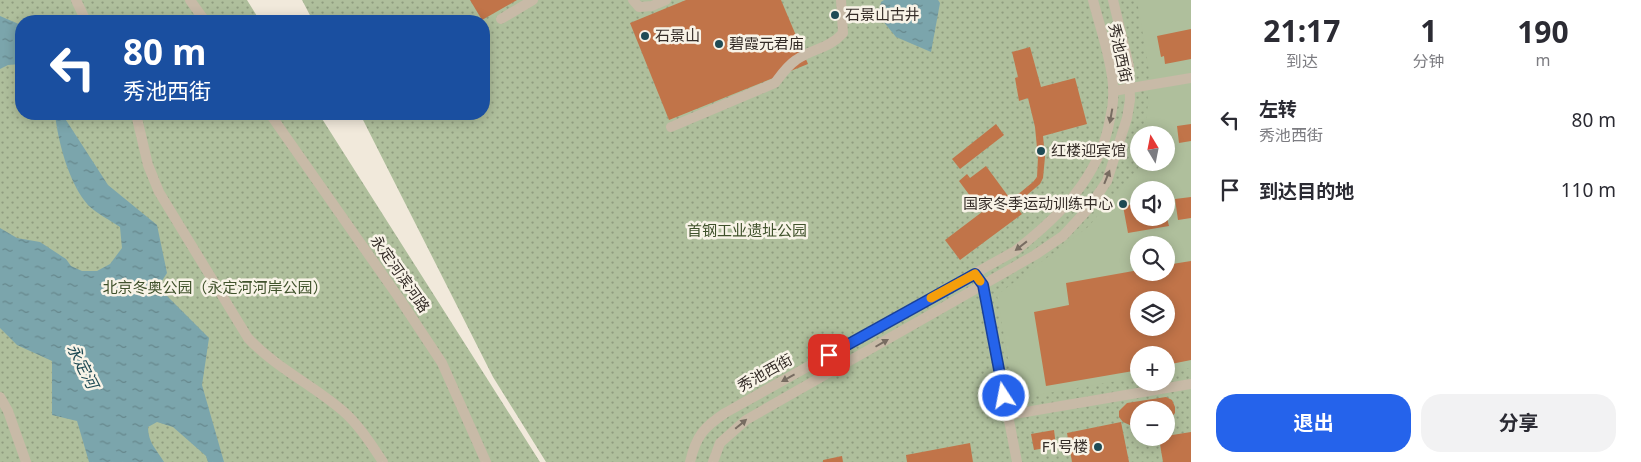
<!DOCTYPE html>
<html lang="zh">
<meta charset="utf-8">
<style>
:root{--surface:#fff;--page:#f2f2f3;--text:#2b2b33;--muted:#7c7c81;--accent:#2563eb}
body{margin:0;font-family:"Noto Sans","Noto Sans SC",sans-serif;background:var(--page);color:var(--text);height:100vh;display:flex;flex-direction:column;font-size:19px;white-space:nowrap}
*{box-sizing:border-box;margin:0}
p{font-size:16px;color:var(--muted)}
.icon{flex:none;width:28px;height:28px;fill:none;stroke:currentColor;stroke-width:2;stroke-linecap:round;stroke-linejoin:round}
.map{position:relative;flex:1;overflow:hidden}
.panel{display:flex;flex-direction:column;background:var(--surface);width:450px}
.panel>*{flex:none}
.top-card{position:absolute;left:15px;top:15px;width:475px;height:105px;border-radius:20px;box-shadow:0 2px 12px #0003;background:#1a4fa0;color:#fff;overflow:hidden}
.needle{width:32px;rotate:350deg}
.tools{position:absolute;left:1130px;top:126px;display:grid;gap:10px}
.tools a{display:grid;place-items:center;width:45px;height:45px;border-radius:50%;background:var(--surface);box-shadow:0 2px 12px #0003;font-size:25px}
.pin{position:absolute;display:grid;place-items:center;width:42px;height:42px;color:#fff;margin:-21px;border-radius:10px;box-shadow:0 2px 8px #0006}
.me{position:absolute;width:55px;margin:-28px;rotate:349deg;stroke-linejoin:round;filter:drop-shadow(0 0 4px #0008)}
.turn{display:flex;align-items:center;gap:18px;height:105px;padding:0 25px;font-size:22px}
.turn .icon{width:65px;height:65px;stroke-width:2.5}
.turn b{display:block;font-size:35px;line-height:42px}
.eta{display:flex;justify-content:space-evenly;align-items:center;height:85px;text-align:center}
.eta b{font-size:30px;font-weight:700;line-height:35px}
.cta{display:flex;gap:10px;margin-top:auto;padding:10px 25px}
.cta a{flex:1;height:58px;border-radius:20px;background:var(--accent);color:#fff;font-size:20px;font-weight:700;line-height:58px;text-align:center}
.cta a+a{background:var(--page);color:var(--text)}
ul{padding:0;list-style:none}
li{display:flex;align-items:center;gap:15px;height:70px;padding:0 25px}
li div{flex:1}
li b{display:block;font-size:19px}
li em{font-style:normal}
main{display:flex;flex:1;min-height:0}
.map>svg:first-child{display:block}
.park{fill:url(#park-dots);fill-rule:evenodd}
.garden{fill:#afbf9c;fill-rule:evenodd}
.water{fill:url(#water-ripples)}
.building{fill:#c17449;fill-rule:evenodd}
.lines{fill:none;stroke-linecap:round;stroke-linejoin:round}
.minor{stroke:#c8baa7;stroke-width:10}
.oneway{fill:#776c61}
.route-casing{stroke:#184099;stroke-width:12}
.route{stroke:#2563eb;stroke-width:9}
.slow{stroke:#f59e0b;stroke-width:9}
.poi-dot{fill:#1f4b55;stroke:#f8f3e7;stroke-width:2}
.labels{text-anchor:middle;stroke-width:5;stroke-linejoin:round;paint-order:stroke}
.poi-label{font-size:15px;fill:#352d28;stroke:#f8f3e7;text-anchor:start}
.street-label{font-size:15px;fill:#352d28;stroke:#f8f3e7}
.park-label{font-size:15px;fill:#40522c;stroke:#f8f3e7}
.water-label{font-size:16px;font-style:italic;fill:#1f4b55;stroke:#f8f3e7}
</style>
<main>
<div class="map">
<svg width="1191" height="462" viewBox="0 0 1191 462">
<defs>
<pattern id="park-dots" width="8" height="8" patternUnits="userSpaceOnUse" patternTransform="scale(1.25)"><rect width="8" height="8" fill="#afbf9c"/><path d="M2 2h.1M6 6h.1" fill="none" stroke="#8f9c7f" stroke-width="1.8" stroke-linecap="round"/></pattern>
<pattern id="water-ripples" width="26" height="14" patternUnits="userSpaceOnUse" patternTransform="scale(1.25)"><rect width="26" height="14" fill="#7ba5ac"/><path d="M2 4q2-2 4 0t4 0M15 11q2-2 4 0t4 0" fill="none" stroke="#66878c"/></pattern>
</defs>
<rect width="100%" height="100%" fill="#f1e9db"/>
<g class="park">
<path d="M0 0H247L260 21H21V114H319L540 462H0Z"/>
<path d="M302 0H1191V462H546L493 377 360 114H484V21H313ZM1139 135H1166V162H1139ZM1139 190H1166V218H1139ZM1139 245H1166V272H1139ZM1139 300H1166V328H1139ZM1139 355H1166V382H1139ZM1139 410H1166V438H1139Z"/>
</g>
<path class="garden" d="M1137 0H1191V368L1166 372V355H1139V377L1015 399 997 295 1088 227 1139 167 1140 163 1166 162V135H1144L1148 104 1149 70ZM1139 190H1166V218H1139ZM1139 245H1166V272H1139ZM1139 300H1166V328H1139Z"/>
<g class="water">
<path d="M884 0H938L940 3 931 52 896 37 878 15 881 2Z"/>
<path d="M0 16 21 25V64L8 65 0 69Z"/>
<path d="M55 114H66L64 117 108 185 157 225 167 273 158 287 209 338 202 385 224 462H208L206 456 173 427 157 422 148 427C148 443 157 450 164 462H89L77 421 52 415V361L17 345 0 328V228L17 238 40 242 66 259 71 266 82 271H97L110 264 122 248 120 227C110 220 97 214 88 205 69 184 58 142 55 114Z"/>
</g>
<g class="building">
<path d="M470 0H517L482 20Z"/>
<path d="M686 0H781L808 64 669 120 630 23Z"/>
<path d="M1191 29V59L1165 64 1164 56 1161 57 1157 36Z"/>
<path d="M1030 47 1041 87 1075 78 1087 124 1043 136 1045 157 1043 178 1040 184 1015 205 1022 214 960 260 945 240 982 212 959 181 967 174 970 178 986 166 1011 200 1033 182 1037 177 1038 158 1035 127 1028 98 1019 101 1015 78 1018 77 1012 52Z"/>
<path d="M996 124 1004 135 960 169 952 159Z"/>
<path d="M1191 124V141L1179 143 1177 126Z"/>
<path d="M1191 197V218L1178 220 1175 199Z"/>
<path d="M1139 203V218H1167L1169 226 1128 233 1123 206Z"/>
<path d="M1191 261V360L1166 365V355H1139V370L1046 386 1034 312 1069 305 1066 283 1139 270V272H1166V265ZM1139 300H1166V328H1139Z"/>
<path d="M1166 397 1172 400 1175 407V413L1170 419 1166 420V410H1139V425L1132 426 1123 422 1119 417V411L1127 403Z"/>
<path d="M1121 422 1129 462H1072L1067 433Z"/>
<path d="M1054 430 1056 446 1034 450 1031 434Z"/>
<path d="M1191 432V462H1163L1159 438H1166V436Z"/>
<path d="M970 443 973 462H907L906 455Z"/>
<path d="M842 456 843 462H823V460Z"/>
</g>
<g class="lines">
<g class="minor">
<path d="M76 0 86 21"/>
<path d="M190 0 205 21"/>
<path d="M633 0 639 7 652 6 666 0"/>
<path d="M501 19 533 0"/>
<path d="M1113 91 1191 78"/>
<path d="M136 114 148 165 159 192 248 338C277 369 312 384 343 411 359 425 371 444 383 462"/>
<path d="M270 114 399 298 442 363 486 462"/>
<path d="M671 127 775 83C781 75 787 66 796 60 813 48 829 49 843 33L841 0"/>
<path d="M979 280 983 285 1017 462"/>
<path d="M0 397 8 411 26 462"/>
<path d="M1008 415 1191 384"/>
<path d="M690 462C696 436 704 427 725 413L1015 251C1060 216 1100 176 1110 119 1113 107 1114 97 1113 85 1111 57 1100 28 1093 0"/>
<path d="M713 462 720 443 746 420 1035 255 1063 236 1088 209 1107 181 1127 118 1130 100 1129 66 1113 0"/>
</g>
</g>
<defs><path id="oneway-solid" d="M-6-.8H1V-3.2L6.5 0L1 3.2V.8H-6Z" transform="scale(1.25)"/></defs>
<g class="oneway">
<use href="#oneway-solid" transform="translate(1111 116) rotate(100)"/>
<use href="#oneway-solid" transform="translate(1107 177) rotate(-68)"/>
<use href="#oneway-solid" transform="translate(1021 246) rotate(142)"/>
<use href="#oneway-solid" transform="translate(882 343) rotate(-30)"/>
<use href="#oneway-solid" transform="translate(788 378) rotate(151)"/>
<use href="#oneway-solid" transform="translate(741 424) rotate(-40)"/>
</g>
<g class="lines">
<defs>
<path id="route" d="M829 355 975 274 983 285 1004 396"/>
</defs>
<use href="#route" class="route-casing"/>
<use href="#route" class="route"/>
<path class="slow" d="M931 298 975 274 980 281"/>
</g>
<g class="poi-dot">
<circle cx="835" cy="15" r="5"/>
<circle cx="645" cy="36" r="5"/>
<circle cx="719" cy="44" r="5"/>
<circle cx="1041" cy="151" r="5"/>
<circle cx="1123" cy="204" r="5"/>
<circle cx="1098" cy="447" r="5"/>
</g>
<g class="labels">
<g class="poi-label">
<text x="845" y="20">石景山古井</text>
<text x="655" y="41">石景山</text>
<text x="729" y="49">碧霞元君庙</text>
<text x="1051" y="156">红楼迎宾馆</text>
<text x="1113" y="209" text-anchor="end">国家冬季运动训练中心</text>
<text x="1088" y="452" text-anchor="end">F1号楼</text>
</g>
<g class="street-label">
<text transform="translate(1120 53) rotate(78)" y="5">秀池西街</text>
<text transform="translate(400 274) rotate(55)" y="5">永定河滨河路</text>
<text transform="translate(765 373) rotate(-29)" y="5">秀池西街</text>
</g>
<g class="park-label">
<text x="747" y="236">首钢工业遗址公园</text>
<text x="215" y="293">北京冬奥公园（永定河河岸公园）</text>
</g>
<g class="water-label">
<text transform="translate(83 366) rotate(63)" y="6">永定河</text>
</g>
</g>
</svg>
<div class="tools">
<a><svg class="needle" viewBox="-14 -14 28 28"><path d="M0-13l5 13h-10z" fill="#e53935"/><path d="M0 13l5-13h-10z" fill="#7c7c81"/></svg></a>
<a><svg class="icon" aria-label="sound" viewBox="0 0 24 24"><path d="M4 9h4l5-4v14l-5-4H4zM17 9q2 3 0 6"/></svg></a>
<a><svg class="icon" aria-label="search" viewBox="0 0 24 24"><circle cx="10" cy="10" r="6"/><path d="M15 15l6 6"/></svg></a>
<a><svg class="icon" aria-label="layers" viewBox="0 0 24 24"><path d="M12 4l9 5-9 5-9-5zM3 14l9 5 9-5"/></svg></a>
<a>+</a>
<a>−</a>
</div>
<div class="pin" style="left:829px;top:355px;background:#d93025"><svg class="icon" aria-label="arrive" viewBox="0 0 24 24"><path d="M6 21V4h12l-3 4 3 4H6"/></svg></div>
<svg class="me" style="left:1004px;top:396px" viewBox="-20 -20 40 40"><circle r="17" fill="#2563eb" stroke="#fff" stroke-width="3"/><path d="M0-11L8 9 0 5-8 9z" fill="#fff"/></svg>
<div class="top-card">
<div class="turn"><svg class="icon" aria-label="left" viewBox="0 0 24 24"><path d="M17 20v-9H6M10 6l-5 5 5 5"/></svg><div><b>80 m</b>秀池西街</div></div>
</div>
</div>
<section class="panel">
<div class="eta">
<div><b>21:17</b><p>到达</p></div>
<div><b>1</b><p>分钟</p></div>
<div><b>190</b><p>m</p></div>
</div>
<ul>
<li><svg class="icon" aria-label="left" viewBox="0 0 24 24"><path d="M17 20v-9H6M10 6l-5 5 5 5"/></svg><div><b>左转</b><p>秀池西街</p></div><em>80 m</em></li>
<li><svg class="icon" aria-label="arrive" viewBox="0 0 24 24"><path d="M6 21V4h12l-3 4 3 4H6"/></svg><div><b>到达目的地</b></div><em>110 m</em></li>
</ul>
<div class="cta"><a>退出</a><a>分享</a></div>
</section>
</main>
